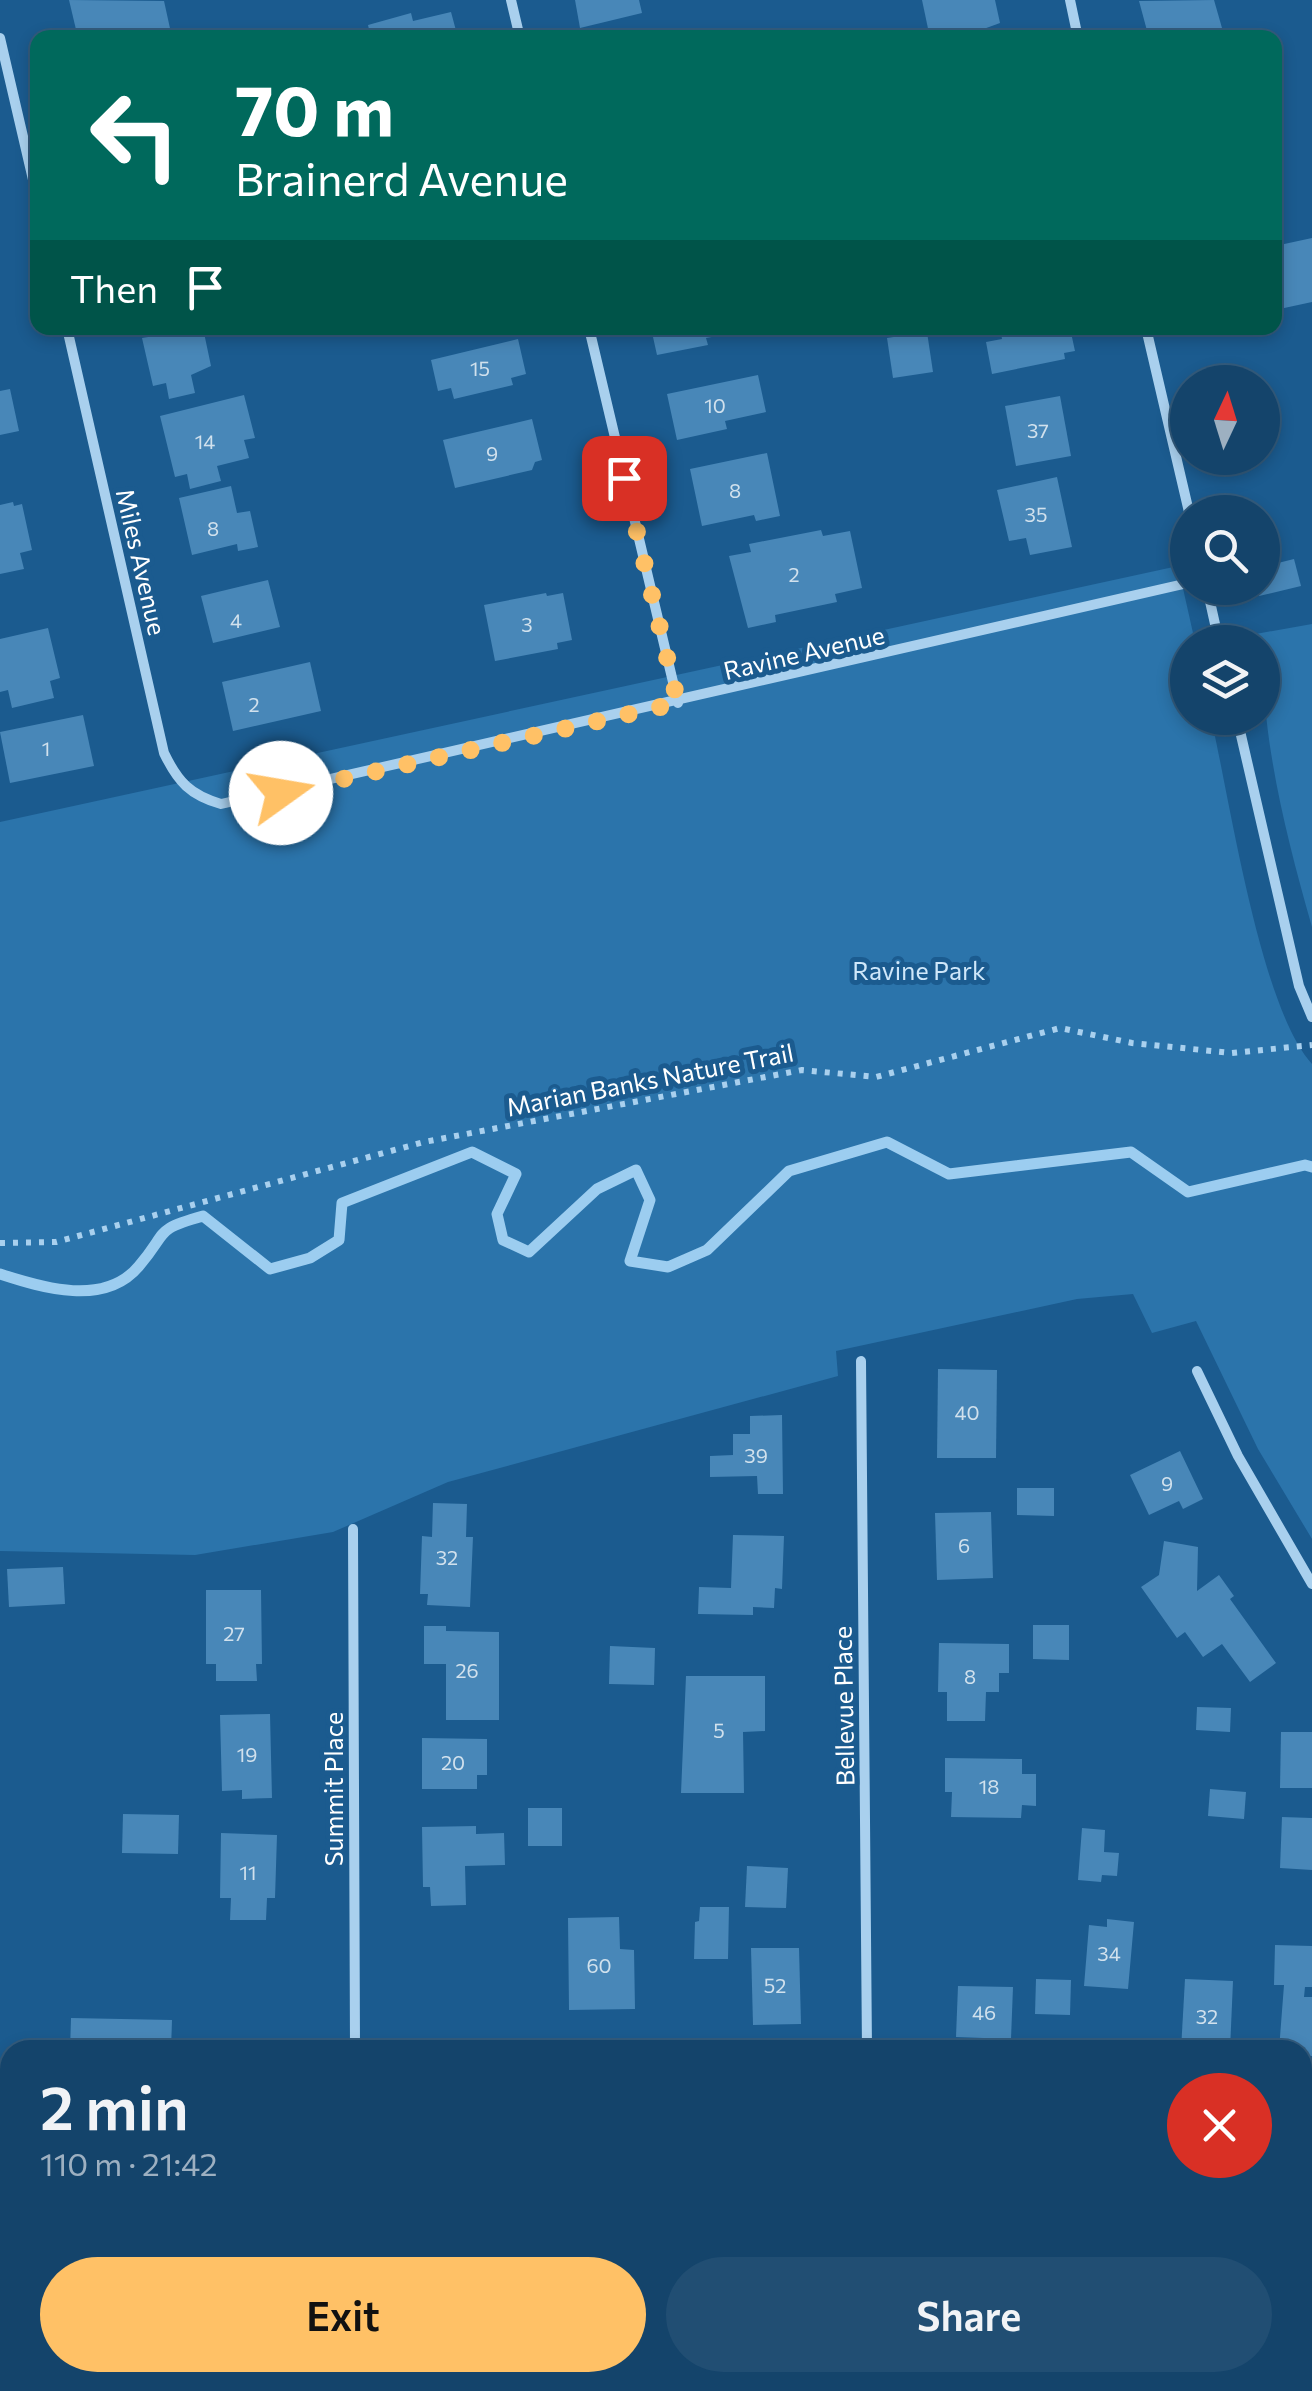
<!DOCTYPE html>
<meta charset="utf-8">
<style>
:root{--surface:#14446b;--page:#214e73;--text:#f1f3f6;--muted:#9db0c1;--line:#335c7e;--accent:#ffc166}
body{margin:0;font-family:Commissioner,sans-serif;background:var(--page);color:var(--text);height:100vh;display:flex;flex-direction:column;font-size:38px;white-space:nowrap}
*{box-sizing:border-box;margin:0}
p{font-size:32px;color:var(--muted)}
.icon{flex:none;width:55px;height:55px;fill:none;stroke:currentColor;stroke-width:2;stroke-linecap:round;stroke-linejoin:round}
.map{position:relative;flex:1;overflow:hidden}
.side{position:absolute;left:0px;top:2040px;width:1312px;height:352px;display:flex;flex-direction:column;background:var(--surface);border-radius:30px 30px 0 0;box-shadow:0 5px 15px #0003,0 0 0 2px var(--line)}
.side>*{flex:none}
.hud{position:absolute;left:30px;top:30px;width:1252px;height:305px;border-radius:20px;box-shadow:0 5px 15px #0003,0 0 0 2px var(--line);background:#00695c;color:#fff;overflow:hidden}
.needle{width:65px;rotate:4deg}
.buttons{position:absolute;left:1170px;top:365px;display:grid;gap:20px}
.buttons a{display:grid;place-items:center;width:110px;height:110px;border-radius:50%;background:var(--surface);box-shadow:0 5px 15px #0003,0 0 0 2px var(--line);font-size:50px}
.pin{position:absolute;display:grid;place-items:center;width:85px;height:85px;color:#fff;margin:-42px;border-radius:20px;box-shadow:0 5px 15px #0006}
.me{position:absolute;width:110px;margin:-55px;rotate:77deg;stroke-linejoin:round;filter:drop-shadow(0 0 8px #0008)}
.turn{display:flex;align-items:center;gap:35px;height:210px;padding:0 40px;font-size:45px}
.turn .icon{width:130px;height:130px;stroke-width:2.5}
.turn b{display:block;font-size:70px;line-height:85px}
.then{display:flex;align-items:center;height:95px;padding:0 40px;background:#0003;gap:20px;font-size:38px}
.round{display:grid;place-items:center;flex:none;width:105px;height:105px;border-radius:52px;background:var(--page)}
.overview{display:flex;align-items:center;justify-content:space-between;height:170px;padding:0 40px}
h1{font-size:60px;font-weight:600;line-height:75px}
.cta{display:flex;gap:20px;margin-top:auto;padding:20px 40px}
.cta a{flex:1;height:115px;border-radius:60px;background:var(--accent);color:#111;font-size:40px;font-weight:600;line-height:115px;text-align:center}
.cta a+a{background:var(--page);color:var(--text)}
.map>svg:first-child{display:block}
.green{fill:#2b74ab}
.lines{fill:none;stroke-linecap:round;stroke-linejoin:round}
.stream{stroke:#9ccdf0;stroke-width:11}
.building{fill:#4887b8}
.path{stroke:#a9d0ee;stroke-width:6;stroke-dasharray:5 8;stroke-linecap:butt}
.minor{stroke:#a9d0ee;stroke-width:10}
.tertiary{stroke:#a9d0ee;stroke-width:18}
.route{stroke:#ffc166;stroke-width:18;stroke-dasharray:0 32.4}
.labels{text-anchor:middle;stroke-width:10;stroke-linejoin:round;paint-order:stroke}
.number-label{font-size:20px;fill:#d1e1ed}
.street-label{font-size:25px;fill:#fff;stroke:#1b5b8f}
.park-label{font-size:25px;fill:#cfe7fa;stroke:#1b5b8f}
</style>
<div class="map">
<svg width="1312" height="2391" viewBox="0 0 1312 2391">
<rect width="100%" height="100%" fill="#1b5b8f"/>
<g class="green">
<path d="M1178 566 1195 642H1188V718H1211C1230 800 1260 1007 1312 1064V1539L1258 1449 1196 1321 1152 1333 1133 1294 1077 1299 836 1351 838 1376 448 1482 333 1532 195 1555 0 1551V822Z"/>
<path d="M1312 624V927C1285 832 1262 741 1262 642H1251L1250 635Z"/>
</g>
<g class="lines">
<path class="stream" d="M0 1274C43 1288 105 1307 139 1266 169 1231 153 1230 203 1216L270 1269 310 1258 339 1240 342 1203 472 1152 516 1174 497 1214 503 1240 529 1252 597 1189 636 1170 650 1200 630 1261 668 1267 707 1250 789 1171 887 1142 949 1174 1131 1152 1188 1192 1305 1165 1312 1167"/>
</g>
<g class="building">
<path d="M69 0 164 1 171 33 151 38H78Z"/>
<path d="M575 0H639L642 13 580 28Z"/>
<path d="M922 0H995L1000 23 959 38H930Z"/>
<path d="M1214 0 1224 35 1149 38 1139 1Z"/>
<path d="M451 12 458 38H371L368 25 411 13 413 21Z"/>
<path d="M1312 238V302L1275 310V246Z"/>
<path d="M203 328 211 366 191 375 195 393 169 399 166 383 153 386 142 338Z"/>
<path d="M651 328H734L735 333 706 338 708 345 657 355Z"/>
<path d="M1000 328H1070L1075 351 1064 353 1065 359 992 374 986 342 1002 339Z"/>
<path d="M927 332 933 372 893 378 887 338Z"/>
<path d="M518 339 526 374 511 378 513 385 454 399 451 388 438 391 431 360Z"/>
<path d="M758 375 766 412 725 421 727 429 677 440 667 394Z"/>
<path d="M10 389 19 431 0 435V391Z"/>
<path d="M244 395 255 438 244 440 249 458 217 466 221 481 190 489 187 474 175 477 160 416Z"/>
<path d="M1060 396 1071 456 1016 466 1005 406Z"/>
<path d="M532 419 542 460 535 462 532 470 455 488 443 440Z"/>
<path d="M767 453 780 516 756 521 754 515 702 526 690 469Z"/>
<path d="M1057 477 1072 547 1030 555 1026 538 1009 541 997 490Z"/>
<path d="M231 486 237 513 250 511 258 547 238 551 237 544 192 555 179 498Z"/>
<path d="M13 502 14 506 22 504 32 550 20 553 24 569 0 574V505Z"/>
<path d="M821 530 823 536 850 531 862 588 835 594 837 602 775 615 776 622 748 628 729 556 751 552 749 544Z"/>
<path d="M1294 559 1301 586 1259 596 1262 567Z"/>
<path d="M268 580 280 627 213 643 201 596Z"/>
<path d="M546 593 547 596 563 593 572 640 557 643 558 649 495 661 484 605Z"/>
<path d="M48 628 60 678 50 681 54 698 12 708 8 690 0 692V639Z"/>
<path d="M310 662 321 711 233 731 222 682Z"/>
<path d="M83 715 94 766 10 783 0 732Z"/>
<path d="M938 1369 997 1370 996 1458H937Z"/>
<path d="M782 1415 783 1494H758L757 1476 710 1477V1456L733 1455V1434H750V1416Z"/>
<path d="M1180 1451 1203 1499 1183 1509 1179 1501 1149 1515 1130 1475Z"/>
<path d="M1017 1488H1054V1516L1017 1515Z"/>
<path d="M433 1503 467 1504 466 1537H473L470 1607 427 1605 428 1594H420L422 1536 432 1537Z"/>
<path d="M991 1512 993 1578 937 1580 935 1513Z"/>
<path d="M733 1535 784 1536 782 1589 775 1588 774 1608 753 1607V1615L698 1614 699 1587 731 1588Z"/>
<path d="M1164 1541 1198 1547 1197 1591 1219 1575 1234 1596 1230 1599 1276 1663 1250 1682 1222 1644 1203 1657 1185 1632 1177 1638 1141 1587 1159 1575Z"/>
<path d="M63 1567 65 1604 9 1607 7 1569Z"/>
<path d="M206 1590H261L262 1664H256L257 1681H216V1664H206Z"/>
<path d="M1033 1625H1069V1660L1033 1659Z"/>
<path d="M424 1626H446V1631L499 1632V1720H446V1664H424Z"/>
<path d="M939 1643 1009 1644V1673H999V1692H986L985 1721H947V1692H938Z"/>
<path d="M610 1646 655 1648 654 1685 609 1684Z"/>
<path d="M686 1676H765V1731L743 1732 744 1793H681Z"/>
<path d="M1197 1707 1231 1708 1230 1732 1196 1730Z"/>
<path d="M270 1714 272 1798 242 1799V1790L222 1791 220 1715Z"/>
<path d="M1281 1732H1312V1788H1280Z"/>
<path d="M422 1738 487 1739V1775H477V1789H422Z"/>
<path d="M945 1758 1022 1759V1774H1036V1806L1022 1805 1021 1818 951 1817 952 1792H945Z"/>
<path d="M1210 1789 1246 1792 1244 1819 1208 1816Z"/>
<rect x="528" y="1808" width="34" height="38"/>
<path d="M123 1814 179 1815 178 1854 122 1853Z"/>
<path d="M1282 1817 1312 1818V1870L1280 1868Z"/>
<path d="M476 1826V1834L504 1833 505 1865 465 1866 466 1905 431 1906 430 1887H423L422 1827Z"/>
<path d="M1082 1828 1105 1830 1104 1852 1119 1853 1117 1876 1102 1875 1101 1882 1078 1880Z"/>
<path d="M221 1833 277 1835 275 1898H267L266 1920H230L231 1898H220Z"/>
<path d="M747 1866 788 1868 786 1908 745 1907Z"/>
<path d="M700 1907H729L728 1959H694L695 1922 699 1921Z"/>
<path d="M619 1917 620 1949 634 1950 635 2009 569 2010 568 1918Z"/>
<path d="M1107 1919 1134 1922 1128 1989 1084 1986 1089 1925 1107 1927Z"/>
<path d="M1275 1945 1312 1946V1987H1305L1304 1997H1312V2056H1303L1302 2050H1279L1284 1985H1274Z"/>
<path d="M751 1948H799L801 2024 753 2025Z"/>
<path d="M1036 1979 1071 1980 1070 2015 1035 2014Z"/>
<path d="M1185 1979 1233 1981 1230 2050H1181Z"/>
<path d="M958 1986 1013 1987 1011 2039 956 2037Z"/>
<path d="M71 2018 172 2020 171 2050H70Z"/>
<path d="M220 2382 278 2388 277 2391H219Z"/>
<path d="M997 2382H1066V2388L1058 2391 996 2387Z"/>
<path d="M1171 2382H1204L1203 2391H1171Z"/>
</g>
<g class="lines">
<path class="path" d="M0 1243 56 1242 424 1142 802 1070 876 1077 1060 1028 1132 1043 1232 1053 1312 1045"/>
<g class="minor">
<path d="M511 0 520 38"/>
<path d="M1070 0 1078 38"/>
<path d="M0 38 38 201"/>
<path d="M67 328 164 753C178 782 190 795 221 804L1188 583"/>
<path d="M589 328 678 703"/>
<path d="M1146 328 1189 512"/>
<path d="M1207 588 1219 642"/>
<path d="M1237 718 1299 986 1312 1017"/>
<path d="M861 1361 867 2050"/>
<path d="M1197 1371 1238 1456 1312 1584"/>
<path d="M353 1529 355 2050"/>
<path d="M123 2391V2382"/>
</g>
<g class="tertiary">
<path d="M1302 2185H1312"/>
<path d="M0 2289 10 2283"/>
</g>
</g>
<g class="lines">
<path class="route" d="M281 793 678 703 624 478"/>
</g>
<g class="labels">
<g class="number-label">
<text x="480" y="376">15</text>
<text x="715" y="413">10</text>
<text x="1038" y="438">37</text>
<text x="205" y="449">14</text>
<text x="492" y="461">9</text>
<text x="735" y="498">8</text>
<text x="1036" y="522">35</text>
<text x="213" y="536">8</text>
<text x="794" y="582">2</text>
<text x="236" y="628">4</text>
<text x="527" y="632">3</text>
<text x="254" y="712">2</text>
<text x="46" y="756">1</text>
<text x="967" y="1420">40</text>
<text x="756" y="1463">39</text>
<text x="1167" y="1491">9</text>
<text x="964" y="1553">6</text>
<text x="447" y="1565">32</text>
<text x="234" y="1641">27</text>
<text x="467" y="1678">26</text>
<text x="970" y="1684">8</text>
<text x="719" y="1738">5</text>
<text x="247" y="1762">19</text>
<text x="453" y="1770">20</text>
<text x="989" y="1794">18</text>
<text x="248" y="1880">11</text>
<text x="1109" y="1961">34</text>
<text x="599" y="1973">60</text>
<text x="775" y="1993">52</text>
<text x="984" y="2020">46</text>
<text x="1207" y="2024">32</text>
</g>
<g class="street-label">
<text transform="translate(141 562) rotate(77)" y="9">Miles Avenue</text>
<text transform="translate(804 653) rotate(-13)" y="9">Ravine Avenue</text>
<text transform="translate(650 1080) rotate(-11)" y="9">Marian Banks Nature Trail</text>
<text transform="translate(844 1706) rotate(-91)" y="9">Bellevue Place</text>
<text transform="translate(334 1789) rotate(-90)" y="9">Summit Place</text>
</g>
<g class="park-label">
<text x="919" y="980">Ravine Park</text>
</g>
</g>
</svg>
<div class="buttons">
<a><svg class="needle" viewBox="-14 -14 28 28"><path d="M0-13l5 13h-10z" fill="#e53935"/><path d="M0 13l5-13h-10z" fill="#9db0c1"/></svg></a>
<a><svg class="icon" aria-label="search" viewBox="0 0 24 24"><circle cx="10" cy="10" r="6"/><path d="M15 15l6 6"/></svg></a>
<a><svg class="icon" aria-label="layers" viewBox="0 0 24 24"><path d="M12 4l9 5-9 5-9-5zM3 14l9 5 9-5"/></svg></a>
</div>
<div class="pin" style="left:624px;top:478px;background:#d93025"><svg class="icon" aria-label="arrive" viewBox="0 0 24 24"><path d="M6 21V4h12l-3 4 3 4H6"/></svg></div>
<svg class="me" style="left:281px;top:793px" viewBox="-20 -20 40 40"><circle r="19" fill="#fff"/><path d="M0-13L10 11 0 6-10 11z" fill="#ffc166"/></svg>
<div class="hud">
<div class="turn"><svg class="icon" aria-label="left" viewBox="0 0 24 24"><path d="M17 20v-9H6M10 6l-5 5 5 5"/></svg><div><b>70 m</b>Brainerd Avenue</div></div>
<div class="then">Then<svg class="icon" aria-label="arrive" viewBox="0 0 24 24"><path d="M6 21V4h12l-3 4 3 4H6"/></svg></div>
</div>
<section class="side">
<div class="overview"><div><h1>2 min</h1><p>110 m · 21:42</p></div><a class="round" style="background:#d93025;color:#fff"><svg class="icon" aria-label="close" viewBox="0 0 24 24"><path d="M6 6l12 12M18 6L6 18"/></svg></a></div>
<div class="cta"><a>Exit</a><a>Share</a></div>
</section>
</div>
